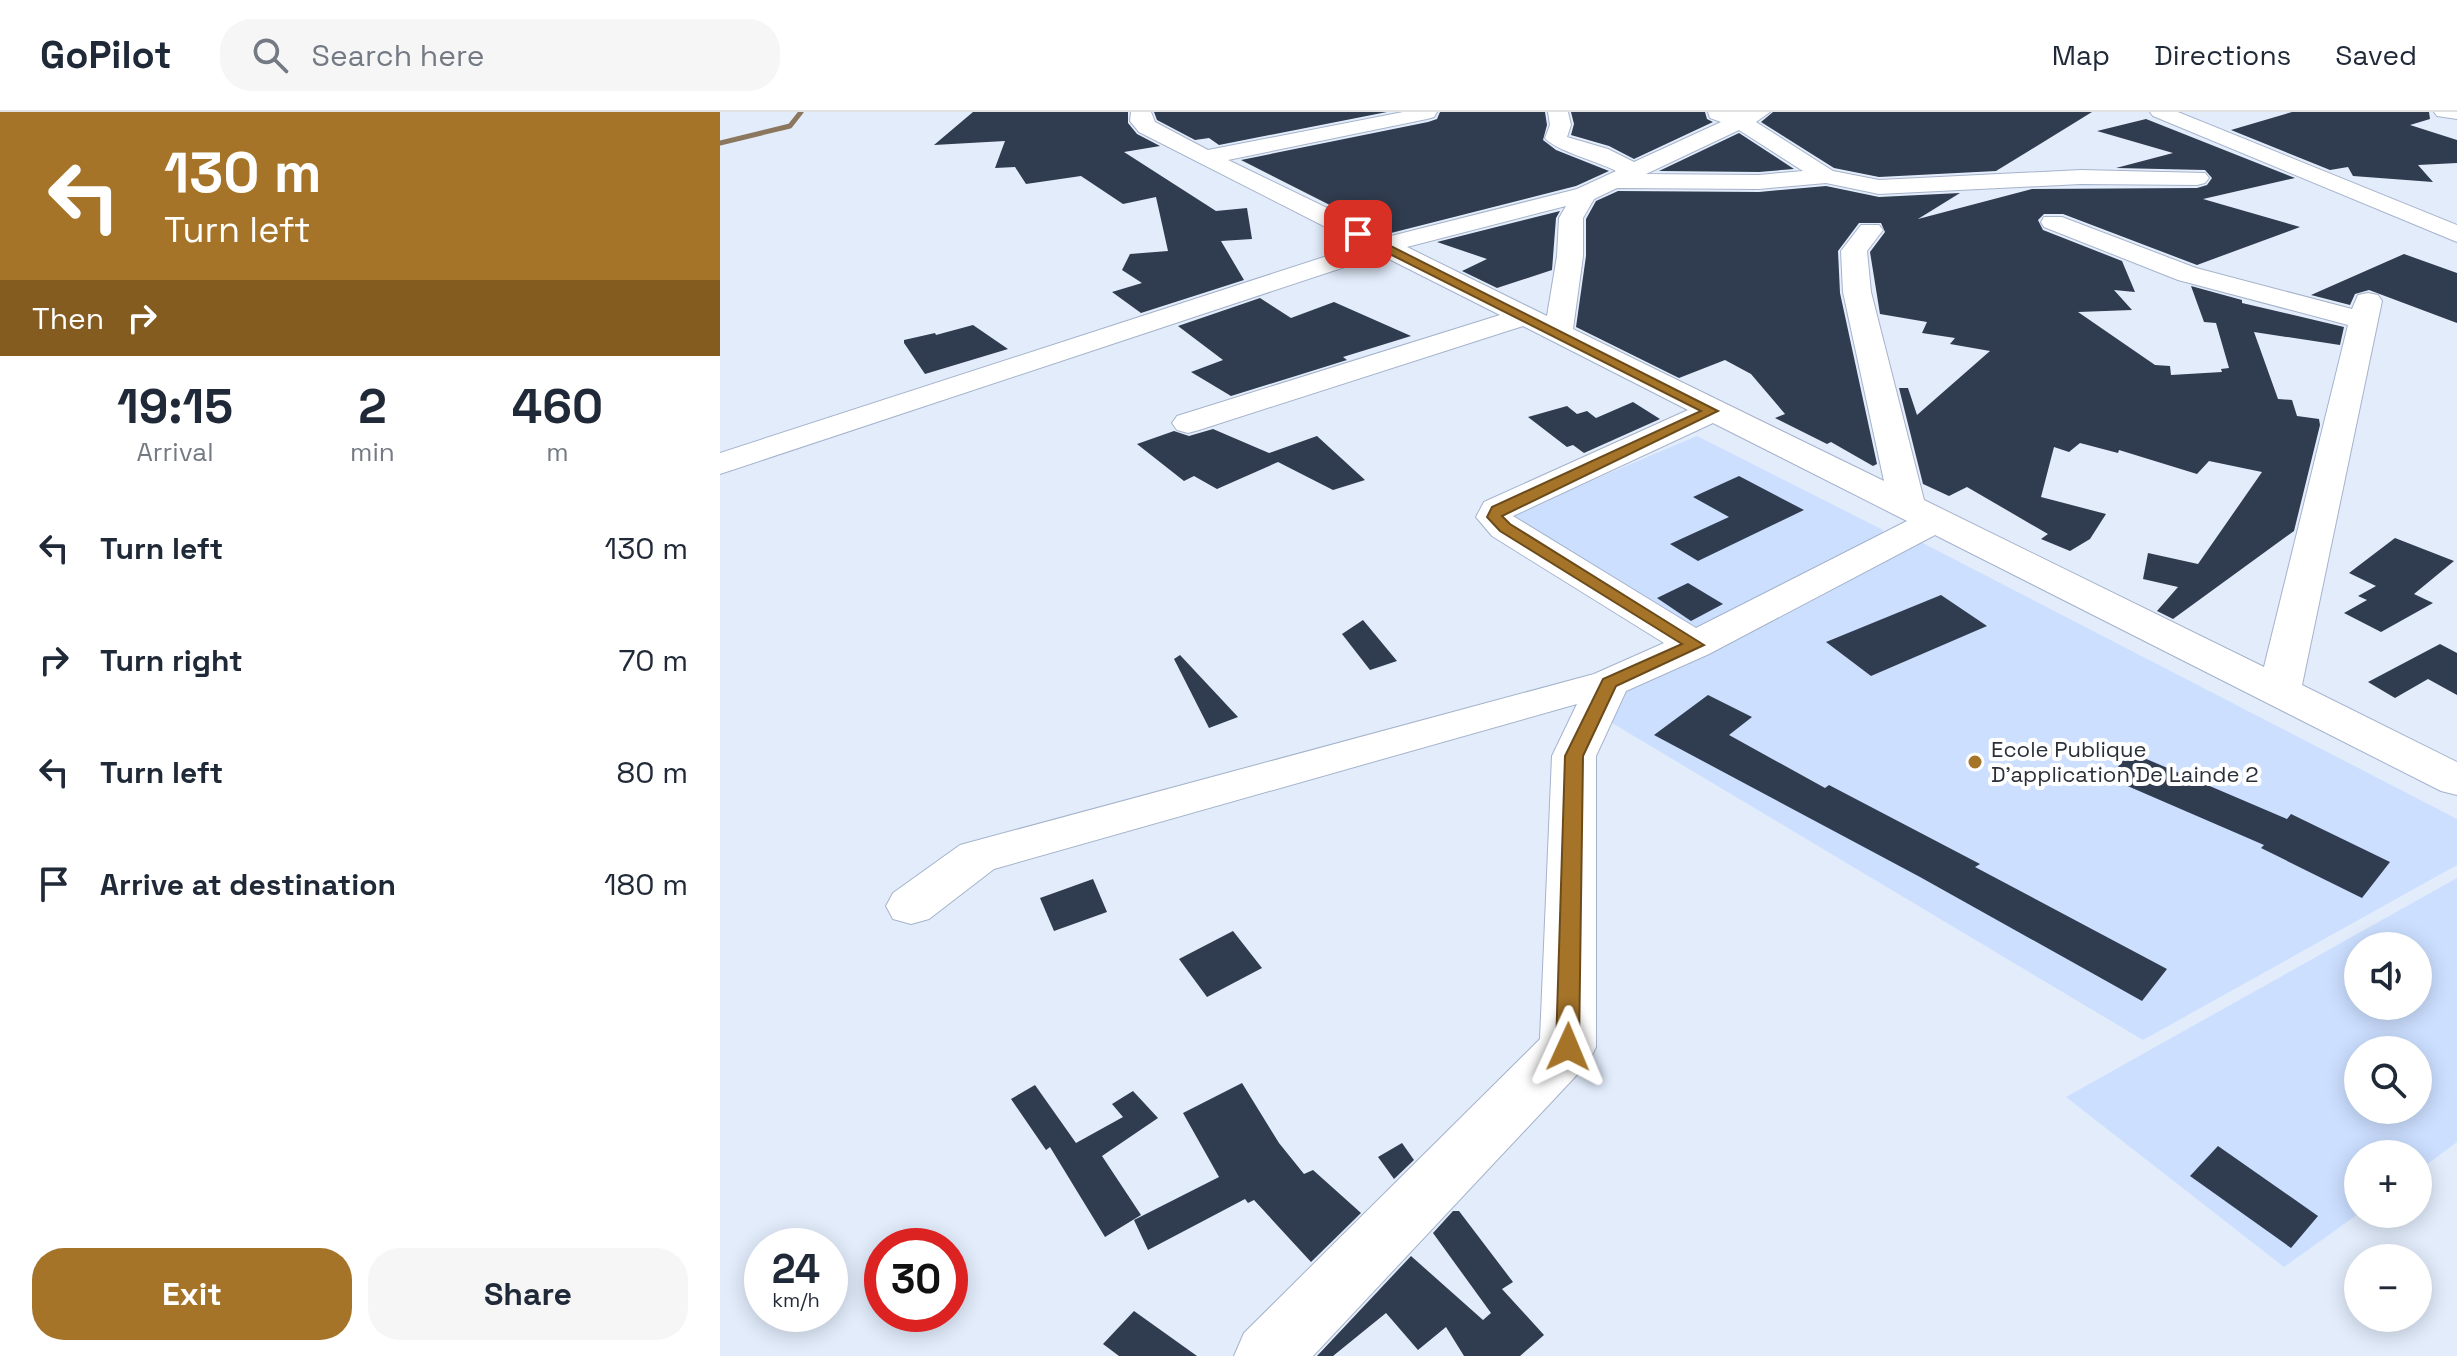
<!DOCTYPE html>
<meta charset="utf-8">
<style>
:root{--surface:#fff;--page:#f6f6f7;--text:#1f2937;--muted:#747a83;--line:#e0e1e3;--accent:#a57429}
body{margin:0;font-family:"Space Grotesk",sans-serif;background:var(--page);color:var(--text);height:100vh;display:flex;flex-direction:column;font-size:30px;white-space:nowrap}
*{box-sizing:border-box;margin:0}
p{font-size:26px;color:var(--muted)}
.icon{flex:none;width:44px;height:44px;fill:none;stroke:currentColor;stroke-width:2;stroke-linecap:round;stroke-linejoin:round}
.map{position:relative;flex:1;overflow:hidden}
.panel{display:flex;flex-direction:column;background:var(--surface);width:720px}
.panel>*{flex:none}
.top-card{background:#a57429;color:#fff;overflow:hidden}
.buttons{position:absolute;left:1624px;top:820px;display:grid;gap:16px}
.buttons a{display:grid;place-items:center;width:88px;height:88px;border-radius:50%;background:var(--surface);box-shadow:0 4px 20px #0003;font-size:40px}
.speed{position:absolute;left:24px;top:1116px;display:flex;gap:16px;font-size:40px;font-weight:700;text-align:center}
.speed>*{display:grid;place-content:center;width:104px;height:104px;border-radius:50%;background:var(--surface);box-shadow:0 4px 20px #0003;line-height:1}
.speed small{font-size:20px;font-weight:400}
.speed .limit{border:12px solid #d22;background:#fff;color:#111}
.pin{position:absolute;display:grid;place-items:center;width:68px;height:68px;color:#fff;margin:-34px;border-radius:16px;box-shadow:0 4px 12px #0006}
.me{position:absolute;width:88px;margin:-44px;rotate:1deg;stroke-linejoin:round;filter:drop-shadow(0 0 6px #0008)}
.turn{display:flex;align-items:center;gap:28px;height:168px;padding:0 32px;font-size:36px}
.turn .icon{width:104px;height:104px;stroke-width:2.5}
.turn b{display:block;font-size:56px;line-height:68px}
.then{display:flex;align-items:center;height:76px;padding:0 32px;background:#0003;gap:16px;font-size:30px}
.eta{display:flex;justify-content:space-evenly;align-items:center;height:136px;text-align:center}
.eta b{font-size:48px;font-weight:700;line-height:56px}
.cta{display:flex;gap:16px;margin-top:auto;padding:16px 32px}
.cta a{flex:1;height:92px;border-radius:32px;background:var(--accent);color:#fff;font-size:32px;font-weight:700;line-height:92px;text-align:center}
.cta a+a{background:var(--page);color:var(--text)}
ul{padding:0;list-style:none}
li{display:flex;align-items:center;gap:24px;height:112px;padding:0 32px}
li div{flex:1}
li b{display:block;font-size:30px}
li em{font-style:normal}
header{display:flex;align-items:center;gap:48px;box-sizing:border-box;height:112px;padding:0 40px;background:var(--surface);border-bottom:2px solid var(--line)}
header strong{font-size:38px}
nav{display:flex;gap:44px;margin-inline-start:auto;font-size:28px}
.search{width:560px;height:72px;background:var(--page);display:flex;align-items:center;gap:20px;box-sizing:border-box;padding:0 28px;border-radius:32px;color:var(--muted);font-size:30px}
main{display:flex;flex:1;min-height:0}
.map>svg:first-child{display:block}
.built{fill:#ccdfff;fill-rule:evenodd}
.lines{fill:none;stroke-linecap:round;stroke-linejoin:round}
.stream{stroke:#8a775d;stroke-width:5}
.building{fill:#303c4f}
.minor-casing{stroke:#a5b3cb;stroke-width:2}
.minor{fill:#fff;fill-rule:evenodd}
.route{fill:#a57429;stroke:#6b4b1b;stroke-width:2}
.poi-dot{fill:#a57429;stroke:#fff;stroke-width:3}
.labels{text-anchor:middle;stroke-width:8;stroke-linejoin:round;paint-order:stroke}
.poi-label{font-size:22px;fill:#2a3039;stroke:#fff;text-anchor:start}
</style>
<header>
<strong>GoPilot</strong>
<div class="search"><svg class="icon" aria-label="search" viewBox="0 0 24 24"><circle cx="10" cy="10" r="6"/><path d="M15 15l6 6"/></svg>Search here</div>
<nav><a>Map</a><a>Directions</a><a>Saved</a></nav>
</header>
<main>
<section class="panel">
<div class="top-card">
<div class="turn"><svg class="icon" aria-label="left" viewBox="0 0 24 24"><path d="M17 20v-9H6M10 6l-5 5 5 5"/></svg><div><b>130 m</b>Turn left</div></div>
<div class="then">Then<svg class="icon" aria-label="right" viewBox="0 0 24 24"><path d="M7 20v-9h11M14 6l5 5-5 5"/></svg></div>
</div>
<div class="eta">
<div><b>19:15</b><p>Arrival</p></div>
<div><b>2</b><p>min</p></div>
<div><b>460</b><p>m</p></div>
</div>
<ul>
<li><svg class="icon" aria-label="left" viewBox="0 0 24 24"><path d="M17 20v-9H6M10 6l-5 5 5 5"/></svg><div><b>Turn left</b></div><em>130 m</em></li>
<li><svg class="icon" aria-label="right" viewBox="0 0 24 24"><path d="M7 20v-9h11M14 6l5 5-5 5"/></svg><div><b>Turn right</b></div><em>70 m</em></li>
<li><svg class="icon" aria-label="left" viewBox="0 0 24 24"><path d="M17 20v-9H6M10 6l-5 5 5 5"/></svg><div><b>Turn left</b></div><em>80 m</em></li>
<li><svg class="icon" aria-label="arrive" viewBox="0 0 24 24"><path d="M6 21V4h12l-3 4 3 4H6"/></svg><div><b>Arrive at destination</b></div><em>180 m</em></li>
</ul>
<div class="cta"><a>Exit</a><a>Share</a></div>
</section>
<div class="map">
<svg width="1737" height="1244" viewBox="0 0 1737 1244">
<rect width="100%" height="100%" fill="#e2ecfb"/>
<g class="built">
<path d="M977 324 1163 418 1158 432 978 524 781 407Z"/>
<path d="M1191 425 1737 707V753L1423 928 867 596Z"/>
<path d="M1737 766V1030L1698 1059V1042H1638V1102L1564 1155 1346 985ZM1638 834H1698V894H1638ZM1638 938H1698V998H1638Z"/>
</g>
<g class="lines">
<path class="stream" d="M0 31 70 14 81 0"/>
</g>
<g class="building">
<path d="M253 0H408V11L417 22 440 34 404 40 496 99 527 96 532 127 501 129 524 168 421 201 392 180 422 171 402 158 410 142 448 139 436 85 403 92 361 64 306 72 295 55 275 56 285 29 214 33Z"/>
<path d="M434 0H667L499 33 489 26 475 28 437 8Z"/>
<path d="M720 0H825L827 13 823 28 836 38 889 59 856 74 667 122 521 48 708 10 717 7Z"/>
<path d="M851 0H985L987 7 993 10 914 47 889 34 851 23 854 12Z"/>
<path d="M1053 0H1372L1276 59 1159 65 1114 56 1041 10Z"/>
<path d="M1572 0H1709L1710 7 1690 13 1737 28V51L1698 53 1713 70 1633 64 1628 55 1610 58 1511 18Z"/>
<path d="M1426 7 1575 66 1483 87 1580 115 1477 153 1343 102H1324L1318 108 1323 118 1402 149 1415 180 1394 178 1412 198 1358 200 1435 253 1450 254 1451 263 1502 260 1501 257 1509 256 1496 211 1484 210 1471 174 1522 188V191L1624 215 1620 233 1534 220 1558 287 1572 288 1577 304 1599 307 1600 313 1574 419 1453 507 1437 499 1458 475 1423 467 1428 441 1478 452 1542 360 1489 349 1477 362 1399 338 1398 341 1360 331 1349 340 1334 335 1321 385 1386 402 1370 427 1350 439 1321 427 1328 422 1247 375 1229 384 1203 372 1179 276H1188L1197 303 1270 239 1230 232 1235 226 1202 221 1207 210 1160 202 1150 140 1165 120 1161 111H1139L1118 139 1120 181 1157 352 1153 354 1111 330 1107 332 1055 306 1065 302 1031 262 1005 248 959 266 856 215 866 144V107L876 89 898 79 1039 80 1106 74 1159 85 1240 81 1198 107 1312 77 1477 76 1487 73 1492 66 1485 58 1396 56 1453 41 1377 19Z"/>
<path d="M1019 21 1074 57 1039 60 939 59Z"/>
<path d="M840 99 836 106 832 158 777 176 742 159 767 147 717 130Z"/>
<path d="M1684 142 1737 161V211L1649 178 1635 182 1630 193 1591 183Z"/>
<path d="M540 186 571 206 614 190 691 224 623 245 627 248 511 284 471 260 503 248 458 214Z"/>
<path d="M253 213 288 237 205 262 184 231V228L215 221 216 223Z"/>
<path d="M913 290 940 307 864 341 853 333 847 335 808 305 847 294 857 302 867 299 876 306Z"/>
<path d="M493 317 549 341 597 324 645 368 613 378 558 350 497 377 474 364 464 369 417 332 454 319 469 324Z"/>
<path d="M1019 364 1084 398 978 449 950 432 1009 405 973 385Z"/>
<path d="M1675 426 1734 449 1694 482 1713 491 1661 520 1624 501 1647 488 1638 484 1656 474 1629 461Z"/>
<path d="M968 471 1003 492 971 509 937 486Z"/>
<path d="M1221 483 1267 514 1151 564 1106 530Z"/>
<path d="M643 508 677 549 650 558 622 522Z"/>
<path d="M1720 532 1737 541V583L1708 567 1675 586 1648 570Z"/>
<path d="M460 543 518 605 489 616 454 547Z"/>
<path d="M988 583 1032 605 1009 623 1105 676 1109 673 1260 752 1255 755 1447 857 1422 889 1200 765 934 623Z"/>
<path d="M1410 640 1567 707 1571 702 1670 750 1642 786 1541 736 1544 733 1389 666Z"/>
<path d="M373 767 387 800 334 819 320 786Z"/>
<path d="M513 819 542 856 487 885 459 847Z"/>
<path d="M522 971 559 1031 584 1062 593 1058 641 1101 591 1150 534 1088 528 1091 525 1087 428 1138 414 1108 499 1065 463 1001Z"/>
<path d="M315 973 356 1031 403 1005 392 992 413 979 438 1006 382 1044 421 1103 385 1125 330 1035 326 1038 291 987Z"/>
<path d="M682 1031 694 1048 674 1067 658 1045Z"/>
<path d="M1498 1034 1598 1104 1571 1136 1470 1064Z"/>
<path d="M733 1099H739L793 1170 782 1177 824 1223 800 1244H744L726 1215 698 1238 666 1201 613 1244H597L691 1144 763 1208 771 1201 713 1121Z"/>
<path d="M414 1199 477 1244H399L383 1232Z"/>
</g>
<g class="lines">
<defs>
<g id="minor">
<path d="M411 0H431L435 10 488 38 683 0H717L714 5 707 7 508 48 667 125 857 77 896 59C879 50 834 38 825 26L830 13 828 0H848L851 13 847 25 888 37 914 50 1001 10 990 6 988 0H1050L1036 10 1113 59 1159 68 1361 58 1485 61 1489 66 1485 71 1477 73 1361 72 1159 82 1106 71 1039 77 897 76 874 87 863 106V144L853 217 1164 369 1123 180 1121 139 1141 113H1159L1163 118 1147 139 1151 180 1204 388 1544 555 1628 213 1458 168 1324 115 1321 110 1324 105H1342L1476 156 1632 197 1638 183 1648 181 1658 183 1662 189 1582 573 1737 650V683L1721 679 1215 423 989 542 906 579 876 644V935L868 951 593 1244H514L524 1221 820 927 832 644 857 592 274 757 209 807 191 812 173 807 166 794 173 781 240 733 874 562 944 531 772 424 756 405 764 390 968 298 803 214 479 318 468 321 457 318 452 311 457 304 780 203 661 143 0 362V341L641 133 419 20 410 9ZM1019 18 1083 59 1039 63 926 62ZM846 94 839 106 837 144 827 204 687 135ZM993 311 1187 409 976 516 793 404Z"/>
<path d="M1430 0H1458L1737 113V130L1433 4Z"/>
<path d="M1714 0H1737V7L1717 4Z"/>
</g>
</defs>
<use href="#minor" class="minor-casing"/>
<use href="#minor" class="minor"/>
</g>
<path class="route" d="M634 119H641L998 299 782 404 790 412 984 533 896 574 863 644 859 935 856 941 848 944 840 941 836 935 845 644 883 567 962 532 780 419 767 405 772 395 981 299 634 124Z"/>
<circle class="poi-dot" cx="1255" cy="650" r="8"/>
<g class="labels">
<g class="poi-label">
<text x="1271" y="645">Ecole Publique<tspan x="1271" dy="25">D'application De Lainde 2</tspan></text>
</g>
</g>
</svg>
<div class="buttons">
<a><svg class="icon" aria-label="sound" viewBox="0 0 24 24"><path d="M4 9h4l5-4v14l-5-4H4zM17 9q2 3 0 6"/></svg></a>
<a><svg class="icon" aria-label="search" viewBox="0 0 24 24"><circle cx="10" cy="10" r="6"/><path d="M15 15l6 6"/></svg></a>
<a>+</a>
<a>−</a>
</div>
<div class="speed"><div>24<small>km/h</small></div><div class="limit">30</div></div>
<div class="pin" style="left:638px;top:122px;background:#d93025"><svg class="icon" aria-label="arrive" viewBox="0 0 24 24"><path d="M6 21V4h12l-3 4 3 4H6"/></svg></div>
<svg class="me" style="left:848px;top:935px" viewBox="-20 -20 40 40"><path d="M0-17L14 15 0 8-14 15z" fill="#a57429" stroke="#fff" stroke-width="4"/></svg>
</div>
</main>
